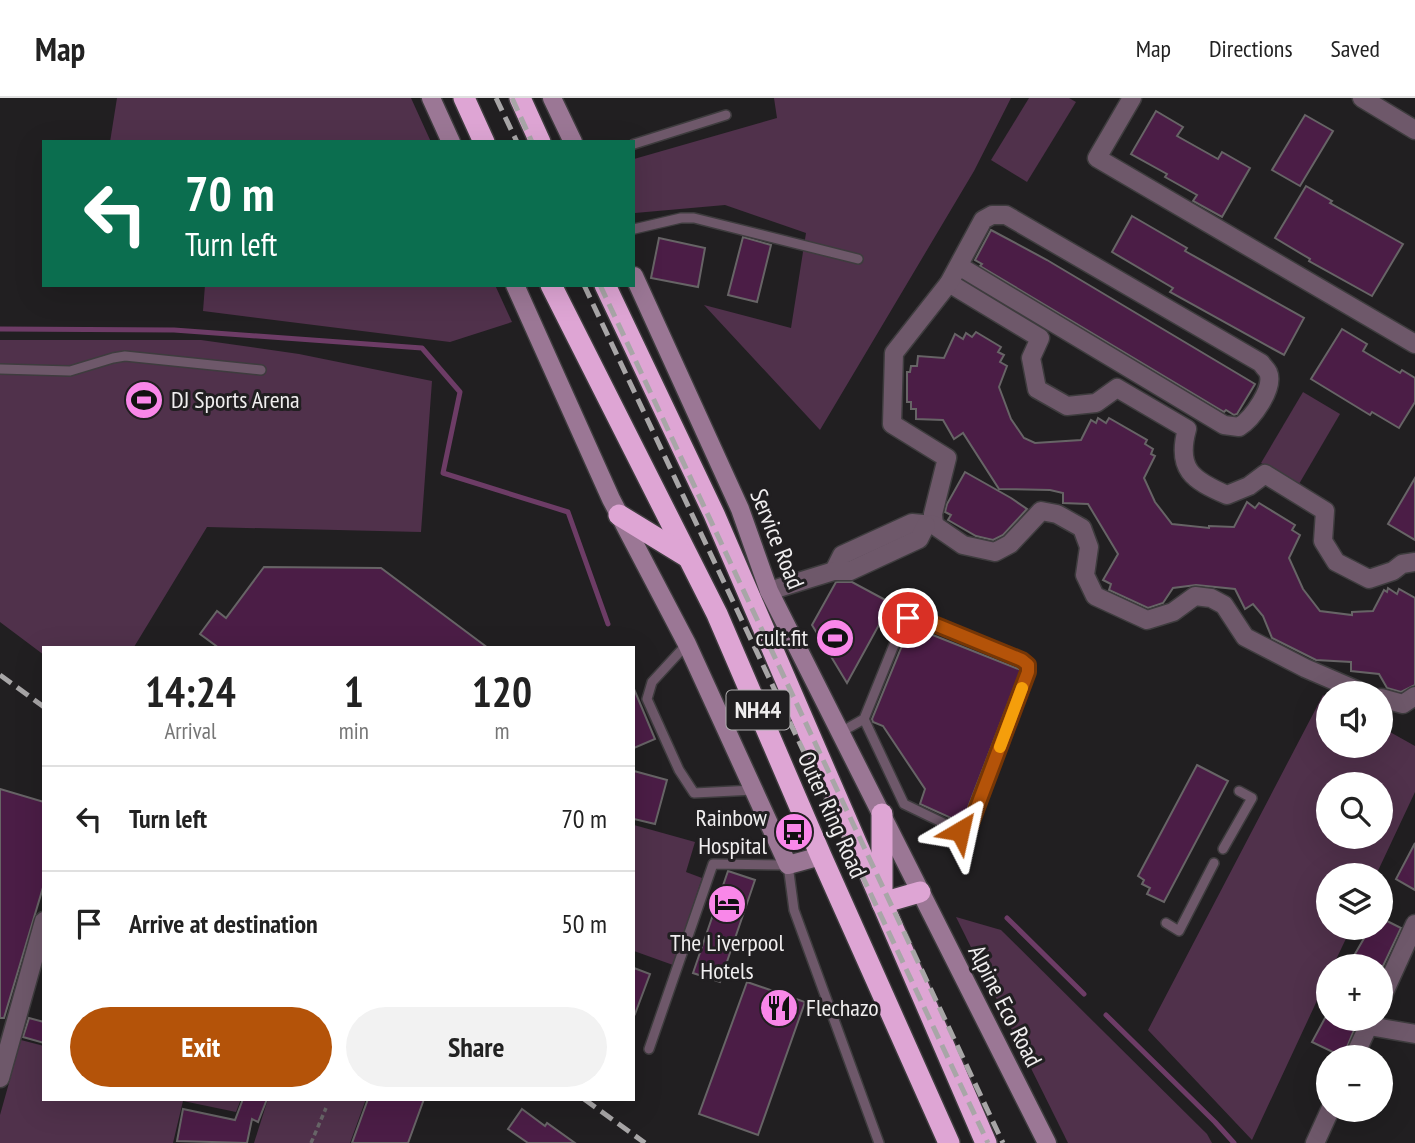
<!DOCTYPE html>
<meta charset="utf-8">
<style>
:root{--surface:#fff;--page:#f2f2f2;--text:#222;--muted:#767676;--line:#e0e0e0;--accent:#b45309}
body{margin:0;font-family:"PT Sans Narrow",sans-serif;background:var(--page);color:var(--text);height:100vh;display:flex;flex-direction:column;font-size:26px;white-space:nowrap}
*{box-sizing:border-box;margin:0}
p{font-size:23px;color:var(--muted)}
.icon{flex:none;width:38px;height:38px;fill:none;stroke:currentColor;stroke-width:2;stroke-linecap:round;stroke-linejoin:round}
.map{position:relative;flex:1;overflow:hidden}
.drawer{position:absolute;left:42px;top:548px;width:593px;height:455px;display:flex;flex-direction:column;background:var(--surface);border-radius:0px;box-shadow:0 7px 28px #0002}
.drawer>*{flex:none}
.top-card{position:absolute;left:42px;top:42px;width:593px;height:147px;border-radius:0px;box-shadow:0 7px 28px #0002;background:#0b6e4f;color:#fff;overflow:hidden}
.buttons{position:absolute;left:1316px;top:583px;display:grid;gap:14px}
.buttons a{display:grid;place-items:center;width:77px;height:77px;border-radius:50%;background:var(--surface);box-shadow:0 7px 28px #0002;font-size:35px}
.pin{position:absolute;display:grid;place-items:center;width:60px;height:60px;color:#fff;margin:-30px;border:4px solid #fff;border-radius:50%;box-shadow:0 2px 7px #0007}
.me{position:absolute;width:77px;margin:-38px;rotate:36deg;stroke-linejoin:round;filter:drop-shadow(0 0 5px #0008)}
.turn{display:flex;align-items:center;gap:24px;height:147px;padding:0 28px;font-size:32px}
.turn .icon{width:91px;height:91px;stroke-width:2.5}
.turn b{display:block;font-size:49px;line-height:60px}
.eta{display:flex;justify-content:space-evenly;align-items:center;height:119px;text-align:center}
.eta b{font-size:42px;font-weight:700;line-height:49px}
.button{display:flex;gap:14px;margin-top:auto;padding:14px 28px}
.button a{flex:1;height:80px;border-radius:42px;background:var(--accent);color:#fff;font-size:28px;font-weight:700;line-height:80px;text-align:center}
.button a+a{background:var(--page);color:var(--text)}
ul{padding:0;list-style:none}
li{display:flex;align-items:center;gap:21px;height:105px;padding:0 28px;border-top:2px solid var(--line)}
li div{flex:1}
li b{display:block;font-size:26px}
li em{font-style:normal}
header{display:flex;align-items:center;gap:42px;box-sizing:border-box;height:98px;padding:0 35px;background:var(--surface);border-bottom:2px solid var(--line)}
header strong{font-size:33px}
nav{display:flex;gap:38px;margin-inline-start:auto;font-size:24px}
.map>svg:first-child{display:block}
.green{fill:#50314b;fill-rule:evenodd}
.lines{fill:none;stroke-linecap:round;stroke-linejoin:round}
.stream{stroke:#6d3c66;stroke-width:5}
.building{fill:#4b1d46;stroke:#676466;stroke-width:2}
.lane-casing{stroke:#3e3c3e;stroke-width:12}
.street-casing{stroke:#3e3c3e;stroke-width:21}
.secondary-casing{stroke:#3e3c3e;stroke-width:21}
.highway-casing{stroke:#3e3c3e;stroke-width:24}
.path{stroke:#686668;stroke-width:3.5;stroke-dasharray:5 3.5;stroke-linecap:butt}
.lane{stroke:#6e586a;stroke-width:9}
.street{stroke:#6e586a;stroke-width:18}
.secondary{stroke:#9b7795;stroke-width:18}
.highway{stroke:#dea5d4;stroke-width:21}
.rail{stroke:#a8a6a7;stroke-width:5;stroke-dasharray:14 7;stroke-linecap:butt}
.route-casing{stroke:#753606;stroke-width:18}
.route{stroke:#b45309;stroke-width:12}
.slow{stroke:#f59e0b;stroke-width:12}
.labels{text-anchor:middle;stroke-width:6;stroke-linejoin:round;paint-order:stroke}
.shield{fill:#211f21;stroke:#b2b0b1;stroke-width:2}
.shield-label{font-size:23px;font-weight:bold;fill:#f0eeef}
.poi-label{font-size:24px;fill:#f0eeef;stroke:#211f21;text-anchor:start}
.street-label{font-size:24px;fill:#f0eeef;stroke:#211f21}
</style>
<header>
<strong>Map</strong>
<nav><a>Map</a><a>Directions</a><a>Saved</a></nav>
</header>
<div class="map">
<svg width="1415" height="1045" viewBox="0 0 1415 1045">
<rect width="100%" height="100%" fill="#211f21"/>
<g class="green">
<path d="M117 0H411L431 44H110Z"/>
<path d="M774 0H1011L974 73 820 332 704 207 791 230 806 135 725 107 635 115 634 111V61L777 20Z"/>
<path d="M1029 0H1069L1076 4 1027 84 991 62Z"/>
<path d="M205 187H495L512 224 450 244 203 213Z"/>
<path d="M0 242H201L299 256 432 283 421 434 207 429 134 549 44 550V557L0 524Z"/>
<path d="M1303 294 1340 316 1299 386 1261 365Z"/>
<path d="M1323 597 1328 600V648H1381V629L1415 648V694L1376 777H1328V830H1351L1333 868H1328V879L1252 1042 1148 932ZM1328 686H1381V738H1328Z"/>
<path d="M634 727 695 744 686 774 702 780 673 867 634 853Z"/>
<path d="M956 819 1001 832 1207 1036 1212 1045H1068Z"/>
<path d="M21 942 44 948V1001H241L236 1014 183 1003 173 1045H0V1017Z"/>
<path d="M268 1001H366L350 1045H254Z"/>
</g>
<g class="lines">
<g class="stream">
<path d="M0 231 174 232 422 250 460 294 443 375 568 414 608 526"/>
<path d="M1007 820 1084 896"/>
<path d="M1106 917 1215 1024 1234 1045"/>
</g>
</g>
<g class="building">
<path d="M1156 13 1183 29 1177 38 1218 61 1222 54 1250 70 1222 119 1193 103 1197 97 1165 79 1167 76 1131 56Z"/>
<path d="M1305 17 1333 33 1300 88 1272 72Z"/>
<path d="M1306 88 1332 103 1330 105 1403 146 1372 198 1309 163 1310 161 1275 140Z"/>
<path d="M1132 118 1187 150 1185 153 1304 220 1284 257 1170 194 1173 190 1112 154Z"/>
<path d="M991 132 1047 162 1255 286 1237 316 1234 317 1226 312 1224 314 980 168 982 166 975 162Z"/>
<path d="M743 139 771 147 757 204 728 197Z"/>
<path d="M659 140 705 150 698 189 651 180Z"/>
<path d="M1342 231 1367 246 1363 253 1400 275 1402 272 1415 280V304L1399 330 1372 314 1370 317 1311 281Z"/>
<path d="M976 234 1001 249 998 254 1004 257 1000 264 1007 268 999 289 1011 321 1024 340 1035 345 1081 342 1091 322 1096 325 1098 320 1106 325 1109 320 1147 342 1145 346 1153 351 1151 356 1155 358 1144 380 1155 404 1172 426 1209 430V428L1234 429 1247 404 1255 410 1259 405 1295 427 1292 432 1300 437 1289 460 1303 491 1320 513 1352 517V514L1373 513 1384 492 1387 494 1388 490 1397 496 1399 491 1415 500V587L1401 594 1387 590 1379 576 1351 573V564L1316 562 1272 540 1263 518 1253 506 1245 511 1235 491 1196 487 1173 490 1163 505 1148 510 1109 492 1111 486 1103 482 1118 456 1088 406 1063 405V395L1050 392 999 391 963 335 954 341 943 322 916 321V311H911V304H907V274H910L911 268H917L918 258 944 260 955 236 963 241 966 235 972 239Z"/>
<path d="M965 374 1011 400 1027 411 1003 437 993 442 976 438 948 422 951 417 945 414 947 406Z"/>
<path d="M1415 380V442L1388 426Z"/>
<path d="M264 469 381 470 488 550H219L200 536 217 513 226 520Z"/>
<path d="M836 484H852L891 505 847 585 812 527Z"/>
<path d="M910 528 1021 572 962 725 920 706 925 691 883 628 873 624 872 621Z"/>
<path d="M634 591 655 641 634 650Z"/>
<path d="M1197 667 1228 683 1164 804 1147 796 1150 790 1142 786 1144 782 1138 778Z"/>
<path d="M634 673 667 682 655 726 634 721Z"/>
<path d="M0 691 44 704V786L4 920H0Z"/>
<path d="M1415 745V792L1396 781Z"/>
<path d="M728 773 755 782 720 884 693 875Z"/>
<path d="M1381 820 1401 830 1383 868H1348L1370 830H1381Z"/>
<path d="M634 870 650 876 635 916 634 915Z"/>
<path d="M747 884 805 904 758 1037 699 1016Z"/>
<path d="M29 920 44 924V945L23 939Z"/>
<path d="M1325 920H1359L1343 959 1312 944Z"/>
<path d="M243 1001H267L258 1024 252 1021 247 1045 177 1043 183 1011 235 1022Z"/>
<path d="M368 1001H424L408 1045H352Z"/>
<path d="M522 1011 545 1028 547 1025 575 1045H528L508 1031Z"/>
</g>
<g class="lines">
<defs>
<g id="lane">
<path d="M634 46 726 17"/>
<path d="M634 131 681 120H694L858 161"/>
<path d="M0 271 70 273 113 260 125 258 261 272"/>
<path d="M687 546 652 584 647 601 679 672 694 695 754 692"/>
<path d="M841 634 864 621 902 527 908 520 917 519 1022 562 1028 567V574L970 728 966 732 960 733 904 706 864 621"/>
<path d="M1223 751 1252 700 1239 693"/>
<path d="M1166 825 1179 833 1214 765"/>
<path d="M649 951 713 766 788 767 794 812 879 1045"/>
</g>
<g id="street">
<path d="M1132 0 1097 60 1415 246"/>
<path d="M1362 0 1415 32"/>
<path d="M949 185 1040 240 1031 260 1037 291 1067 308 1096 305 1117 290 1187 331C1176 371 1192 382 1227 397L1249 388 1265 376 1325 413 1323 443 1336 464 1369 481 1393 473 1402 466 1415 464"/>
<path d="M934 427 933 416 947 360 892 326 894 255 949 185 983 122 992 117H1006L1261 265C1261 266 1268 273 1268 274 1275 290 1252 321 1239 329L1224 327 959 168"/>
<path d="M834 473 842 457 912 425 934 427 963 447 995 454 1010 446 1041 413 1057 416 1082 430 1089 449 1085 477 1095 498 1147 522 1173 514 1195 498 1211 500 1224 507 1245 539 1305 570 1363 595"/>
<path d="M769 493 834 473H850L919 441 926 427"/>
<path d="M1381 600 1403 606 1415 598"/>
<path d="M1381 901 1415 826"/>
<path d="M1369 928 1415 936"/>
<path d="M1354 959 1372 920"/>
<path d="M0 980 44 823"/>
<path d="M1315 1045 1330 1012"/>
</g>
<g id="secondary">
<path d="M431 0 451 44"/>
<path d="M552 0 573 44"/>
<path d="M634 178 740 411 769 493 1047 1045"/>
<path d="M515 187 611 401 687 546 788 767 821 758"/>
</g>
<g id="highway">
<path d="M464 0 484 44"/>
<path d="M520 0 540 44"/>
<path d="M551 187 717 516 821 758 949 1045"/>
<path d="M605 187 714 416 986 1045"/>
<path d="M619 417 686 458"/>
<path d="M882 796V716"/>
<path d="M882 805 920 794"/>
</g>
</defs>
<use href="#lane" class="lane-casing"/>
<use href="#street" class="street-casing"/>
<use href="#secondary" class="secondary-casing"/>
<use href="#highway" class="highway-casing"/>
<path class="path" d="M311 1045 326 1010"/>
<use href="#lane" class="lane"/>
<use href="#street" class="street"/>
<use href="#secondary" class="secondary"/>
<use href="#highway" class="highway"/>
<g class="rail">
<path d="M496 0 517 44"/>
<path d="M512 0 532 44"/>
<path d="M584 187 988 1045"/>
<path d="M600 187 1003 1045"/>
<path d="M0 577 44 609"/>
<path d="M584 1001 645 1045"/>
</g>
</g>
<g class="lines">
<defs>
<path id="route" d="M908 520 917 519 1022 562 1028 567V574L970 728 966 733H960"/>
</defs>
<use href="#route" class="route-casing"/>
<use href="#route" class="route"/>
<path class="slow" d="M1000 649 1022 590"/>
</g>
<defs>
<symbol id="stadium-disc" viewBox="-11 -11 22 22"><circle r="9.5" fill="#f987e9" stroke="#211f21"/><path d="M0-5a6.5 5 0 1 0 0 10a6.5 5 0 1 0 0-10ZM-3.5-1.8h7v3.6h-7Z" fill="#111"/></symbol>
<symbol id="bus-disc" viewBox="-11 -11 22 22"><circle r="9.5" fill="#f987e9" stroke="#211f21"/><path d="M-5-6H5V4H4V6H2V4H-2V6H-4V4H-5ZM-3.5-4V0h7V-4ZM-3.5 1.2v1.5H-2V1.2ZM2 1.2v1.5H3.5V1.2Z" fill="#111"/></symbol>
<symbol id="hotel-disc" viewBox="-11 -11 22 22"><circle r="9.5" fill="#f987e9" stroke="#211f21"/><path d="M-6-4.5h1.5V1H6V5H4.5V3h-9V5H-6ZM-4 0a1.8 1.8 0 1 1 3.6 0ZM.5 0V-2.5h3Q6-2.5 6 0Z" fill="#111"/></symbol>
<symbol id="restaurant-disc" viewBox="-11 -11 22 22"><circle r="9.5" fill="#f987e9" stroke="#211f21"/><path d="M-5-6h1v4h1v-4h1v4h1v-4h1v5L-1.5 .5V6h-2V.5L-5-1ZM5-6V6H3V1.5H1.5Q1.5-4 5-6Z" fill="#111"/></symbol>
</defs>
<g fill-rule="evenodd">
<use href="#stadium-disc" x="122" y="280" width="44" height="44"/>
<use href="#stadium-disc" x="813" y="518" width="44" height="44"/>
<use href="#bus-disc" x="772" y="712" width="44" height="44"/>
<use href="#hotel-disc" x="705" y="784" width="44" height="44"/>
<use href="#restaurant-disc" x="757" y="888" width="44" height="44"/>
</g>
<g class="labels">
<rect class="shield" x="726.5" y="592.5" width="63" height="39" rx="5"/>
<g class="shield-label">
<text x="758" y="620">NH44</text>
</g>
<g class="poi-label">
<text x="171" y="310">DJ Sports Arena</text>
<text x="808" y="548" text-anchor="end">cult.fit</text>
<text x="767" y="728" text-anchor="end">Rainbow<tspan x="767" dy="28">Hospital</tspan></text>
<text x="727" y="853" text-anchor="middle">The Liverpool<tspan x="727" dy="28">Hotels</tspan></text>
<text x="806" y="918">Flechazo</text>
</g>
<g class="street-label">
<text transform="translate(777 441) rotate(68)" y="8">Service Road</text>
<text transform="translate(832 717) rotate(66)" y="8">Outer Ring Road</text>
<text transform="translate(1005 908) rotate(63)" y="8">Alpine Eco Road</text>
</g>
</g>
</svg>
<div class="buttons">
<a><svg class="icon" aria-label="sound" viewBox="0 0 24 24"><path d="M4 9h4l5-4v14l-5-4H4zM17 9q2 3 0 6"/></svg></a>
<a><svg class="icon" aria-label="search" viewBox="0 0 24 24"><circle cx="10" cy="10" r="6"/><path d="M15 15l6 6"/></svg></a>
<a><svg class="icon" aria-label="layers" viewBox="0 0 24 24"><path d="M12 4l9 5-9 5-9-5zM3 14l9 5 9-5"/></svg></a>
<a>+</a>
<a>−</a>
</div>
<div class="pin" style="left:908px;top:520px;background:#d93025"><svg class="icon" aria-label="arrive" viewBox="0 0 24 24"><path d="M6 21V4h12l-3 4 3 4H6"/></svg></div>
<svg class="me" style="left:960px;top:733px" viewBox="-20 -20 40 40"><path d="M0-17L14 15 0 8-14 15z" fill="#b45309" stroke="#fff" stroke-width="4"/></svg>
<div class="top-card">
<div class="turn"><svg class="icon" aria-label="left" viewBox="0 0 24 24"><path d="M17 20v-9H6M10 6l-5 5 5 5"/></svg><div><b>70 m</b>Turn left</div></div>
</div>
<section class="drawer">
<div class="eta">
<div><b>14:24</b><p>Arrival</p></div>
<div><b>1</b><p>min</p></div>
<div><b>120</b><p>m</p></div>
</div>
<ul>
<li><svg class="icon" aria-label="left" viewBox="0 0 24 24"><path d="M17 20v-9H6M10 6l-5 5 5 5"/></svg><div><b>Turn left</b></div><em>70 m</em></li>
<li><svg class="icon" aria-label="arrive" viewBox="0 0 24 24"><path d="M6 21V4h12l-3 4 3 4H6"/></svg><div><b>Arrive at destination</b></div><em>50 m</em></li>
</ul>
<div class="button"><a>Exit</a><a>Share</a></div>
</section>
</div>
